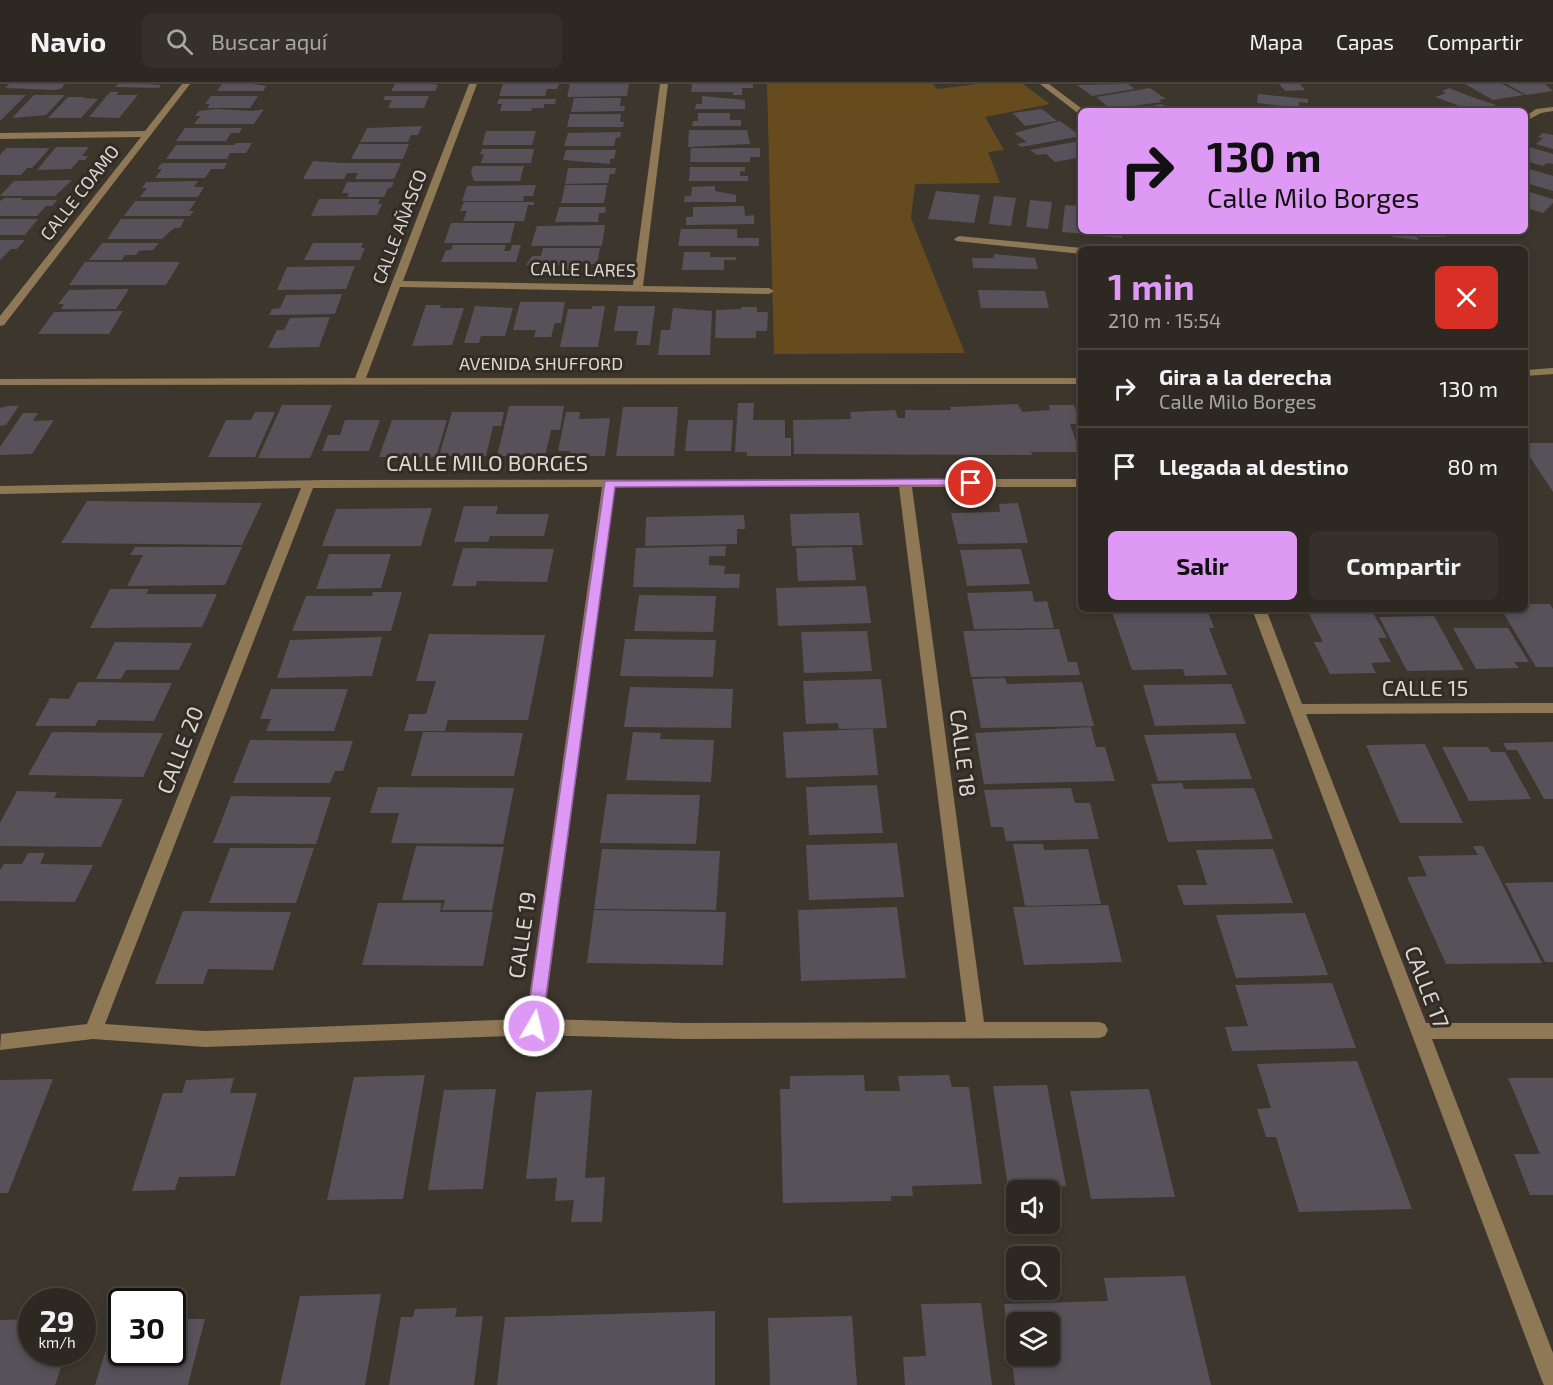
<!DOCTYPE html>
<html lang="es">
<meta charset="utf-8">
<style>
:root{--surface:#2d2822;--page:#35302a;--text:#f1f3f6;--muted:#a7a6a5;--line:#484440;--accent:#dd99f3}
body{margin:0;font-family:"Exo 2",sans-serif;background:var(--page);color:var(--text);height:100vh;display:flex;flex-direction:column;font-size:22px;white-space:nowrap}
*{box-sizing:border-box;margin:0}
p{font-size:20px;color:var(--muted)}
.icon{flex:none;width:33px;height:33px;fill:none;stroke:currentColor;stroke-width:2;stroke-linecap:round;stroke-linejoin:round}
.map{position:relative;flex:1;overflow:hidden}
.panel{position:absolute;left:1078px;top:162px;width:450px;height:366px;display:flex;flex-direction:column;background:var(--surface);border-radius:9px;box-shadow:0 3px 9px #0003,0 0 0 2px var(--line)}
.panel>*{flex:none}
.top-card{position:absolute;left:1078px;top:24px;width:450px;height:126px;border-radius:9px;box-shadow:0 3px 9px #0003,0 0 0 2px var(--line);background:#dd99f3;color:#111;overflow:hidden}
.controls{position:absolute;left:1006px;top:1096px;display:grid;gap:12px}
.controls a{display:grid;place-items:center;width:54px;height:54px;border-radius:9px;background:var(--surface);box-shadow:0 3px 9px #0003,0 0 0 2px var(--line);font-size:30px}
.speed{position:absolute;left:18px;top:1204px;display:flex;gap:12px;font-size:30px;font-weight:700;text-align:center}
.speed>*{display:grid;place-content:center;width:78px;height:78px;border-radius:50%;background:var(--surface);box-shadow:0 3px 9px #0003,0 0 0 2px var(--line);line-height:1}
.speed small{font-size:15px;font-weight:400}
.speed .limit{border:3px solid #111;border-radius:9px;background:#fff;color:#111}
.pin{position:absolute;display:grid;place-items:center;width:51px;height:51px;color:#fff;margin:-26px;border:3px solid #fff;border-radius:50%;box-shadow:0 2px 6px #0007}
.me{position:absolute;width:66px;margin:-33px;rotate:8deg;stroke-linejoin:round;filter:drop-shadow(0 0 4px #0008)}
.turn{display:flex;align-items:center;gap:21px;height:126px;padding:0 30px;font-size:27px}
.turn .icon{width:78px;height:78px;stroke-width:2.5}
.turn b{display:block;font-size:42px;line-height:51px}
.round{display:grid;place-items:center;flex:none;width:63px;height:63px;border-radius:9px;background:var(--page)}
.overview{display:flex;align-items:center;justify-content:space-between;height:102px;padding:0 30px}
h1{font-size:36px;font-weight:700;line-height:45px;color:var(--accent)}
.cta{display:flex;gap:12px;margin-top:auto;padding:12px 30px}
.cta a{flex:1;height:69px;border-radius:9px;background:var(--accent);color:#111;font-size:24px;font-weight:700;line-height:69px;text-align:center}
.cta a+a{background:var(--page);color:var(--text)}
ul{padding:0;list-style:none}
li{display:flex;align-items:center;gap:18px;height:78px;padding:0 30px;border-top:2px solid var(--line)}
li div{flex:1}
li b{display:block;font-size:22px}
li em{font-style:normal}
header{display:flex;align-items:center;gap:36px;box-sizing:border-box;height:84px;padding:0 30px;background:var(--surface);border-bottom:2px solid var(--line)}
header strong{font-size:28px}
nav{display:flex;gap:33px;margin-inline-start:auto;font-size:21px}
.search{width:420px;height:54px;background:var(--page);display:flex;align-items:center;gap:15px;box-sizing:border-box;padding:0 21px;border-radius:9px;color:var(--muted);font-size:22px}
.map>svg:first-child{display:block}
.green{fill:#664b1e}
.building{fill:#57515a;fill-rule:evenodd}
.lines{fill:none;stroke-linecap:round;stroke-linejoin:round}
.minor{fill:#8f7855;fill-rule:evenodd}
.route{fill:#dd99f3;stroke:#90639e;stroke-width:1.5}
.labels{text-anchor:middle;stroke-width:6;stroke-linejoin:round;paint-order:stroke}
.far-street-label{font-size:18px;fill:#dcd8d2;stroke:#322c24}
.street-label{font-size:22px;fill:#dcd8d2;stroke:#322c24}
</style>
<header>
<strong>Navio</strong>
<div class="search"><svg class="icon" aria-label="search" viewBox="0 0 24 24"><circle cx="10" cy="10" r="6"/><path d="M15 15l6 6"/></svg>Buscar aquí</div>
<nav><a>Mapa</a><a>Capas</a><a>Compartir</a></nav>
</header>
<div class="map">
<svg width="1553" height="1301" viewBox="0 0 1553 1301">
<rect width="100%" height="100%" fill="#3c362d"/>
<path class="green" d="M767 0H933L937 5 977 0H1023L1050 20 985 33 1004 66 988 68 1000 99 915 100 911 134 965 269 774 270Z"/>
<g class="building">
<path d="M9 0H65L61 5 53 6 5 4Z"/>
<path d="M118 0H149L161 1 159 4 115 3Z"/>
<path d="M222 0H252L267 2 263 7H217Z"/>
<path d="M395 0H433L438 1 435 7H391Z"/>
<path d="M503 0H559L557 5H547L545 12H499Z"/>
<path d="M570 0H629L627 12 567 13Z"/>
<path d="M692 0H753V4H742V11H733V8H691Z"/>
<path d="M1128 0 1135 5 1092 12 1077 1Z"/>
<path d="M1279 0H1300L1305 6 1285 7Z"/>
<path d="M1465 0H1502L1524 11 1493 16Z"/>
<path d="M1507 0H1545L1553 7 1526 11Z"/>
<path d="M1150 4 1166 15 1159 16 1162 18 1111 25 1096 13Z"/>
<path d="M1449 4 1472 13 1496 21 1482 27H1473L1435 13 1446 9 1442 7Z"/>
<path d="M110 8H119L116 11H138L119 34 89 33Z"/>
<path d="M1258 10 1308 15V19L1299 18V24L1257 19Z"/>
<path d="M0 11H26L0 37Z"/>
<path d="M34 11H65L46 31 12 34Z"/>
<path d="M211 12H258L250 24H207L210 20H205Z"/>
<path d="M385 12H429L424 24H388L392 16H383Z"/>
<path d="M702 12 745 16V25H695L696 20H702Z"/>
<path d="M68 13H86L83 14 98 15 81 34H48Z"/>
<path d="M574 14H621L620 22H625L624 27 571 28Z"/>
<path d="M499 15H556L555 20H544V24H532L531 27H500L502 20H497Z"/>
<path d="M1161 20 1178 27H1138L1148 23Z"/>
<path d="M216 25 253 27 264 25 254 40H194L200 32H195L199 27Z"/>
<path d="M1042 25 1057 37 1025 42 1013 29Z"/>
<path d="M698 29H730V36H741V42H692L693 37H698Z"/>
<path d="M570 30H621L620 38H624L623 43H567Z"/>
<path d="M1060 37 1081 52 1021 63 1017 60 1027 58 1014 49Z"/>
<path d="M422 42 418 51H411L408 58H360L367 44Z"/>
<path d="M185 44H242L239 49H231L226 57H176Z"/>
<path d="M689 46H747L750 60 688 63Z"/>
<path d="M486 47H536L532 61H482Z"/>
<path d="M621 48 620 53 616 54 614 62H564L568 49Z"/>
<path d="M1543 49 1553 51V65L1536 60 1543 54 1538 53Z"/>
<path d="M1080 57 1082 73 1055 78 1046 70 1037 71 1030 66Z"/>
<path d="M236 59H252L246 69H230L227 75H166L176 61H234Z"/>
<path d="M359 60H409L403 75H351Z"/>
<path d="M1526 62 1553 70V80L1547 79 1543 82 1526 77Z"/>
<path d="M56 63H89L82 72H88L85 76H79L71 85 37 86Z"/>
<path d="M6 64H50L32 84H27L21 91H0V71Z"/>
<path d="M691 64H760V73H750V78H690Z"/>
<path d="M482 65H534L531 79H481L484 70H480Z"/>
<path d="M566 66H616L614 75H610V80L563 76Z"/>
<path d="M313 77 342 79H401L394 95H355L358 89H347L344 95H303Z"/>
<path d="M162 79H227L224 85H211L205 94H155L162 85H157Z"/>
<path d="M473 82H524L520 97H474L471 89Z"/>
<path d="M690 83H745V88L740 87V92H748V97H689Z"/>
<path d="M568 84H616L615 90H610L608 99 565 100Z"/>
<path d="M1526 84 1553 92V107L1526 99Z"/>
<path d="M72 96 55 112H0L14 97Z"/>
<path d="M198 97 194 103H204L198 113H140L147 104H142L146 98Z"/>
<path d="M347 98H394L392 103 388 104 384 113H347L349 109H342Z"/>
<path d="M536 101 533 112H524L523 117H462L467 102Z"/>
<path d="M565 101H607L604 119H561Z"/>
<path d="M715 102V107L736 111V118H684L685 112H691L692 103Z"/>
<path d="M936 107 980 111 974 139 928 135Z"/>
<path d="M1526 107 1553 115V119L1543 129 1526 124Z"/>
<path d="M994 112 1016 114 1011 142 989 140Z"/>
<path d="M5 114H23L21 116H57L52 122H46L37 132H0V117Z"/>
<path d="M319 115H380L378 120H382L377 131 311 132Z"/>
<path d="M1030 116 1052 118 1048 145 1026 143Z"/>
<path d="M135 117H196L189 127H194L190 132H124Z"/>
<path d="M464 118H534V121H528L524 137H463L467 127H460Z"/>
<path d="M1065 121 1082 122V147H1086L1085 150 1062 148Z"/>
<path d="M744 122 745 132 754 131V140L686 141V133H693V123Z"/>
<path d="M559 123H606L605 129H599L598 138H555Z"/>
<path d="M0 135H38L25 151H0Z"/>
<path d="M121 135H185L180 144H174L162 155H107Z"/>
<path d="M451 139H515L510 159H444Z"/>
<path d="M605 141 602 162H531L537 142Z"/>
<path d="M681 145H737V154H759V162H678Z"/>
<path d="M1099 147H1123L1122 154 1098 152Z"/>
<path d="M1391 147H1413L1419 156 1392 153Z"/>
<path d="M1415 147H1441L1446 153H1419Z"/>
<path d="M0 156H25L17 165H11L0 176Z"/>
<path d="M102 159H159L153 166 139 167 136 171H125L122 176H89Z"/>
<path d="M313 159H363L361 164H365L360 176H304Z"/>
<path d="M453 161H506L504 167H510L512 161H521L516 178H441L446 166H451Z"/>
<path d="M543 164H600L597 180H580L579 186H564L565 181H526L532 172H541Z"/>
<path d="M684 168H710V173H736V176H724V186H682Z"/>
<path d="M994 170 1035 174 1038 185 973 184 972 174H994Z"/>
<path d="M85 178H180L166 201H69Z"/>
<path d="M355 182 346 205 277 206 287 183Z"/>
<path d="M129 205 116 225H61L64 220H58L69 206Z"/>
<path d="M978 206 1045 207 1049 224H981Z"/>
<path d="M342 210 335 230 269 231 272 225 280 224 286 211Z"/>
<path d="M520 218H565L561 239H555L551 253H534L536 246H513Z"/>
<path d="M426 221H441L440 224H464L452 261 412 262Z"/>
<path d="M475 222 513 224 505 252H481L479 259H464Z"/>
<path d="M592 222H605L598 263H560L568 225H592Z"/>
<path d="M618 222H655L650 261H636L638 247H614Z"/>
<path d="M742 223H757V228H768L767 247H756V254H715L716 226 741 225Z"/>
<path d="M673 224 712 227 710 271H658L661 246H670Z"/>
<path d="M123 227 109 250H38L54 228Z"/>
<path d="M330 233 319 263 268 264 277 246H284L290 234Z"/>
<path d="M738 319H754L753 336H785V354H791V372H747V368H735Z"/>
<path d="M1018 320 1022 328 1050 326 1049 321H1074L1080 340H1070L1080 368H1031L1032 371 794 370 793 336 851 335 850 328 895 326 898 334H905V326H951L950 323Z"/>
<path d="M282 321H332L310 374H258Z"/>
<path d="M8 322H19L6 341 0 342V324Z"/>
<path d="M509 322H564L560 346H551L545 372H497Z"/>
<path d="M623 323H678L674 372H616Z"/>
<path d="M255 328H275L255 373H208L226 336H251Z"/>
<path d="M452 328H504L501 342H493L486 372H439Z"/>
<path d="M566 328H580L579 335 610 334 605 372H569L570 367H558Z"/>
<path d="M23 329H38L33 337 54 336 32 370 0 371V363Z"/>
<path d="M345 336H380L369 367H322L328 351H340Z"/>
<path d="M392 336H447L436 373H379Z"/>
<path d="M688 336H733L731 367H685Z"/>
<path d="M1526 359H1553V408L1526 367Z"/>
<path d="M87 417 256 419H262L242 461 61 459Z"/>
<path d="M1018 419 1028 459 958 460 951 429 1000 428 999 420Z"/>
<path d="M464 422H498L496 430H549L544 452H490L488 458H454Z"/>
<path d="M432 424 421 462H322L336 425Z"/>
<path d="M859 429 863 461 792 462 790 430Z"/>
<path d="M744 431 745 445H737V460L645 462 646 433Z"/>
<path d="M726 462 725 472H709V481L725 482 724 490H740L739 504 633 503 636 464Z"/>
<path d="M135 463H242L225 501 127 502 143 471H130Z"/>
<path d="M852 463 856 496 798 497 796 464Z"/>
<path d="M463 464 554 465 547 498 477 497 476 502H452Z"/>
<path d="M1021 465 1030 500 967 502 960 466Z"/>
<path d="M329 470H391L381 504 316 505Z"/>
<path d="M866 502 871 539 778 542 776 504Z"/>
<path d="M110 505H149L146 510H217L202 543 90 544Z"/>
<path d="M1032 507 1034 518 1047 517 1054 544 974 545 967 509Z"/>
<path d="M373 508H402L391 547H292L306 512H372Z"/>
<path d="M639 511 716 512 713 548 634 547Z"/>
<path d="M1526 520H1550L1553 525V583H1536L1501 525H1526Z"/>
<path d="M1111 525H1207L1214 544H1209L1227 591 1185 592 1183 585 1132 586Z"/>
<path d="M1372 527 1387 554H1378L1391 578 1371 579 1376 589 1330 590 1314 558H1323L1309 530Z"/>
<path d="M1434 532 1464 586 1407 587 1379 533Z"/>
<path d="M1453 544H1508L1529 578H1514L1519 584 1476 585Z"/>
<path d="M1059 545 1068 578H1077L1080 591 971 593 963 547Z"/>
<path d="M867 547 872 587 804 589 801 548Z"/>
<path d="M429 550 545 551 528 636H448L445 647H404L409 630H426L436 597H416Z"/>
<path d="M382 553 372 592 277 594 290 556Z"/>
<path d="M625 555 716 556 713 593 620 592Z"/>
<path d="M115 558 192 559 179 586H126L121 595H96Z"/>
<path d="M1005 594 1007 600 1082 598 1094 642 981 644 972 595Z"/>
<path d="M881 595 887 644 839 645 838 639 806 640 803 597Z"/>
<path d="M78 598 172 599 154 637 98 636 95 642H35L50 614 69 615Z"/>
<path d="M1231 600 1246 640 1155 642 1143 601Z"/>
<path d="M630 603 733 605 731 644 624 643Z"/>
<path d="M271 605H348L334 647H266L271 635H260Z"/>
<path d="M1091 643 1096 663H1105L1115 697 984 700 975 649Z"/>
<path d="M873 645 878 691 786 694 783 648Z"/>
<path d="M52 648 163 649 143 693 28 691Z"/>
<path d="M423 648 523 649 514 692H411Z"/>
<path d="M633 648 661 649 660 655 714 656 711 698 626 696Z"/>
<path d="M1235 649 1252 695 1158 697 1144 651Z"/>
<path d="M250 656 353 657 343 687H335L330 699H233Z"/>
<path d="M1553 658V715H1544L1517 666H1507L1503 659Z"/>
<path d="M1425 660 1463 739H1400L1366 661Z"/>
<path d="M1442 663H1488L1491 668H1505L1531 715 1469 717Z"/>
<path d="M1182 699 1184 705 1254 704 1273 755 1168 758 1151 700Z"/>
<path d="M877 701 883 749 809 751 806 703Z"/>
<path d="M378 703 514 704 503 760 391 759 399 729H370Z"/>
<path d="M1071 704 1075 719H1090L1099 755 1006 757 1003 743H991L984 706Z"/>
<path d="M17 707 57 708 54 714 123 715 101 763 0 762V739Z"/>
<path d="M607 710 700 711 696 760 600 759Z"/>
<path d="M231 712 331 713 316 760 213 759Z"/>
<path d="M897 759 904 813 809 816 806 761Z"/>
<path d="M1013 760H1043L1044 766 1088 765 1101 820 1025 822Z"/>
<path d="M416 762 504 763 492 826H442L445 816H402Z"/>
<path d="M1473 762H1483L1542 879 1446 880 1407 793 1427 792 1418 772 1478 771Z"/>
<path d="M230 764H314L296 819H209Z"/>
<path d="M602 765 720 767 716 826 594 825Z"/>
<path d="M1273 765 1293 819 1184 821 1177 801H1207L1196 766Z"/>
<path d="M28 769H45L40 780 93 781 75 818 0 817V786L4 780H22Z"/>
<path d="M1553 798V878H1545L1505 799Z"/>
<path d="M378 819H442L440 828H493L483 882 362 881Z"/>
<path d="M1108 821 1122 878 1024 881 1013 823Z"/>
<path d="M897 823 906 894 801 897 798 826Z"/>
<path d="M594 826 726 828 723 881 587 879Z"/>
<path d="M183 827 291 828 273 886 208 885 203 900H155Z"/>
<path d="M1305 829 1328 891 1236 894 1216 831Z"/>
<path d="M1332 899 1356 964 1232 967 1225 943 1248 942 1235 901Z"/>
<path d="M1357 977 1412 1125 1299 1128 1276 1053H1266L1257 1025 1271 1024 1257 980Z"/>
<path d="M425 991 403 1115 327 1116 354 993Z"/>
<path d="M864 991 865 1007H900L898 992 949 991 952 1003H969L982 1100 912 1102 913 1112H891V1117L783 1119 780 1005H790V992Z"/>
<path d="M234 994 230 1009H257L235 1092 179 1093 175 1106 132 1107 163 1009H182L186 996Z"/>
<path d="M1508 994H1553V1111H1530L1514 1070H1540Z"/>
<path d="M53 995 8 1109H0V996Z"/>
<path d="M1047 1001 1066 1102 1008 1104 993 1002Z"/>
<path d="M496 1005 483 1105 428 1106 444 1006Z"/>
<path d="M1149 1005 1175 1113 1091 1115 1070 1007Z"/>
<path d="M592 1006 585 1094 605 1093 602 1138H571L574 1116 555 1117 557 1094 526 1095 536 1008Z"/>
<path d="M1185 1192 1211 1301H1015L1004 1220 1108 1217 1104 1194ZM1017 1239H1050V1272H1017Z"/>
<path d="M381 1210 365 1301H280L300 1212Z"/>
<path d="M981 1219 992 1301H905L903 1273 926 1272 921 1220Z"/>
<path d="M457 1224 455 1233 483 1232 474 1301H389L401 1233H413L415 1225Z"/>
<path d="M715 1227V1301H497L505 1233Z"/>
<path d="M852 1232 857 1301H770L768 1234Z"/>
<path d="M32 1235V1269H66L55 1301H0V1236Z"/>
<path d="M172 1235H205L188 1301H95L115 1237H122V1269H172Z"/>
</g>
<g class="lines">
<g class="minor">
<path d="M182 0H190L4 241 0 242V232L141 53 0 55V49L145 47Z"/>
<path d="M469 0H477L403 197 633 201 660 0H668L643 202 769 204 774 207 769 210 400 203 366 294H1082V300L0 301V295L355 294Z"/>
<path d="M1040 0H1049L1085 27 1079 30Z"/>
<path d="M1553 23V27L1541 29 1526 37V32L1536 25Z"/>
<path d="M959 152 1082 164 1086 165H1082V170L956 157 954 155Z"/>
<path d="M1553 284V290L1526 292V286Z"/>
<path d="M1082 395V403H912L984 938H1099L1105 940 1108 946 1105 952 1099 954 684 955 534 951 205 963 93 955 0 966 1 950 87 940 301 404 0 410V402L325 396ZM602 403 526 935 205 947 105 940 313 404ZM615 403H899L966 938 684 939 544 935Z"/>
<path d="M1252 525H1266L1302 620 1553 619V629L1306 630 1426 939H1553V955H1432L1553 1269V1301H1544L1542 1297Z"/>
</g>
</g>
<path class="route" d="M971 395 977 399 975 401 615 403 542 942 540 948 534 950 528 948 526 942 605 397Z"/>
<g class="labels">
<g class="far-street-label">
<text transform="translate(80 109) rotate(-52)" y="6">CALLE COAMO</text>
<text transform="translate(400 143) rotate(-69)" y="6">CALLE AÑASCO</text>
<text transform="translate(583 186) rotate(1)" y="6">CALLE LARES</text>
<text x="541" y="286">AVENIDA SHUFFORD</text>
</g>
<g class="street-label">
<text x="487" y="387">CALLE MILO BORGES</text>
<text x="1425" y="612">CALLE 15</text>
<text transform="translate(180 666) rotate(-69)" y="8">CALLE 20</text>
<text transform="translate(963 669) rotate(83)" y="8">CALLE 18</text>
<text transform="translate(522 851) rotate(-82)" y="8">CALLE 19</text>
<text transform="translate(1427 903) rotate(69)" y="8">CALLE 17</text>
</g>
</g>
</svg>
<div class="controls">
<a><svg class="icon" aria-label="sound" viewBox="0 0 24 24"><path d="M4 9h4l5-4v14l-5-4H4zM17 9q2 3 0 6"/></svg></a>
<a><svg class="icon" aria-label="search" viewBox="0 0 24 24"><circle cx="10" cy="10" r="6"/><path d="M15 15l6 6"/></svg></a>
<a><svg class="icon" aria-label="layers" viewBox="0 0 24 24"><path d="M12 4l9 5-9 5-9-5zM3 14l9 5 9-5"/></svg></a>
</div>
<div class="speed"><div>29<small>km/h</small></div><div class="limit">30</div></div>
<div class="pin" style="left:971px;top:399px;background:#d93025"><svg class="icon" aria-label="arrive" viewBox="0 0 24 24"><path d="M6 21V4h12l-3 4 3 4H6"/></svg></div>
<svg class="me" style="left:534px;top:942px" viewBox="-20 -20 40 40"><circle r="17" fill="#dd99f3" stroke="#fff" stroke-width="3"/><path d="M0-11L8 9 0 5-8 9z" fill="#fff"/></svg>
<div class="top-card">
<div class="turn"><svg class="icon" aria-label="right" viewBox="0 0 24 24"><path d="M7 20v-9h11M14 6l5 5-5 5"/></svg><div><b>130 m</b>Calle Milo Borges</div></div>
</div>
<section class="panel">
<div class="overview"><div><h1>1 min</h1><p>210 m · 15:54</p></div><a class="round" style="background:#d93025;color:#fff"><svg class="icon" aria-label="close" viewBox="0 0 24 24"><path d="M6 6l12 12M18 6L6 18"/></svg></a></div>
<ul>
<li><svg class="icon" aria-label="right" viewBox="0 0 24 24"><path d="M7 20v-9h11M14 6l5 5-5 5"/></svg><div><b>Gira a la derecha</b><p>Calle Milo Borges</p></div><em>130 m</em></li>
<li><svg class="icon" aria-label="arrive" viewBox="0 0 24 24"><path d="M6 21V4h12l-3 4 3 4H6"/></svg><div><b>Llegada al destino</b></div><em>80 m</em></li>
</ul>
<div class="cta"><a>Salir</a><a>Compartir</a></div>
</section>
</div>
